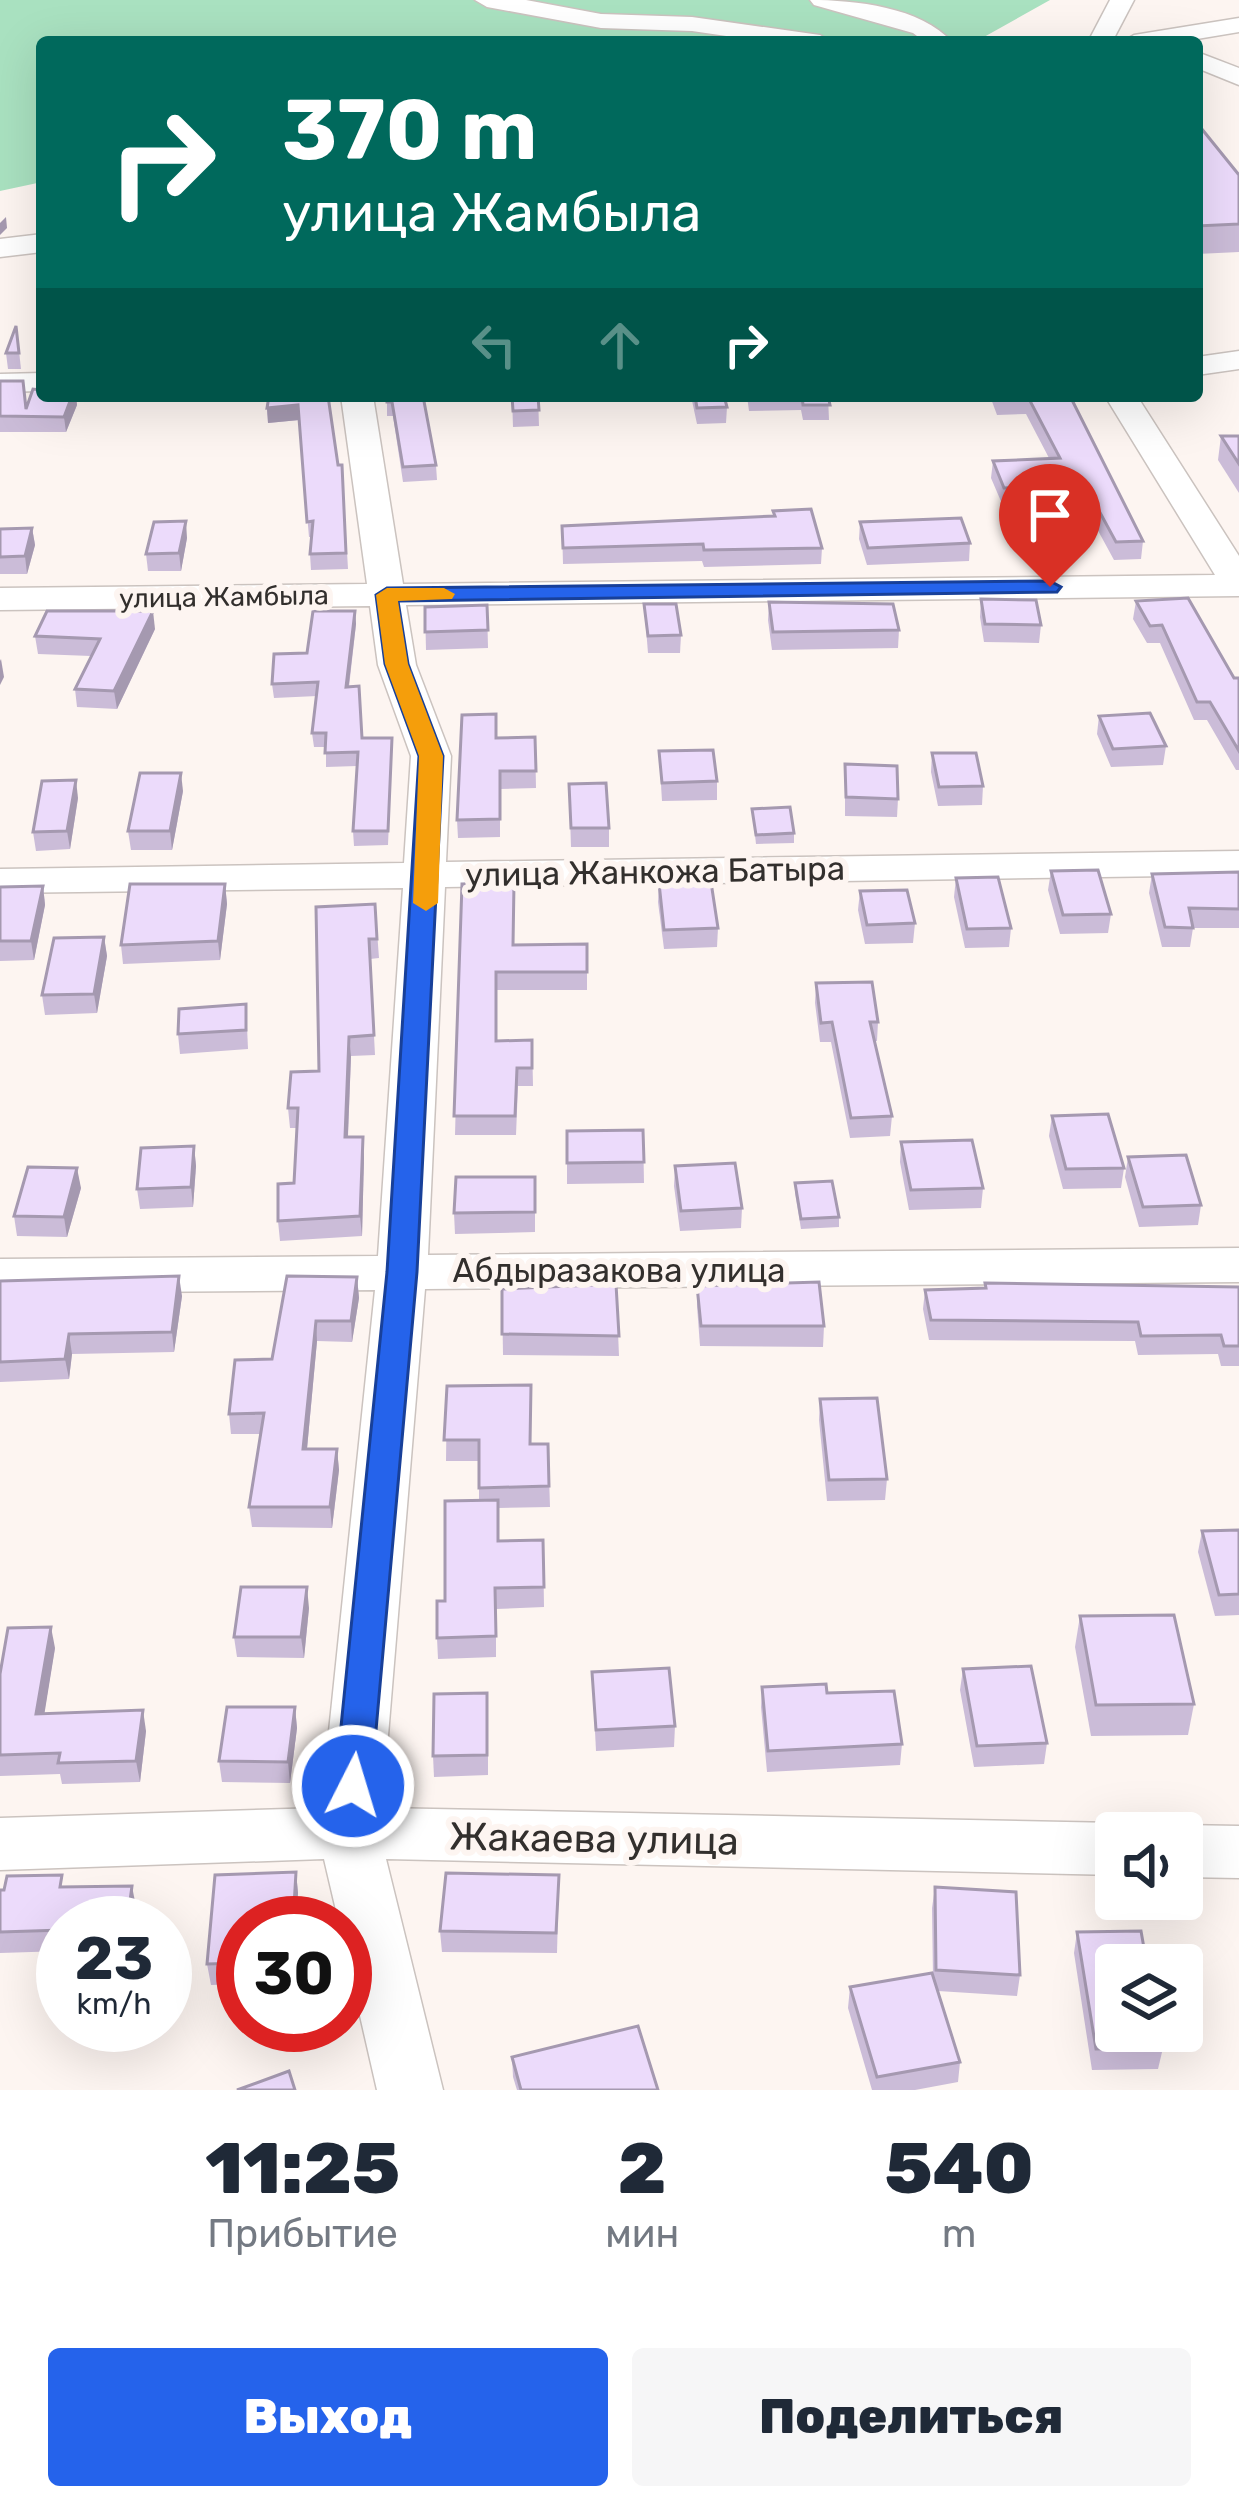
<!DOCTYPE html>
<html lang="ru">
<meta charset="utf-8">
<style>
:root{--surface:#fff;--page:#f6f6f7;--text:#1f2937;--muted:#747a83;--accent:#2563eb}
body{margin:0;font-family:Rubik,sans-serif;background:var(--page);color:var(--text);height:100vh;display:flex;flex-direction:column;font-size:45px;white-space:nowrap}
*{box-sizing:border-box;margin:0}
p{font-size:39px;color:var(--muted)}
.icon{flex:none;width:66px;height:66px;fill:none;stroke:currentColor;stroke-width:2;stroke-linecap:round;stroke-linejoin:round}
.map{position:relative;height:2090px;overflow:hidden}
.panel{display:flex;flex-direction:column;background:var(--surface);flex:1}
.panel>*{flex:none}
.top-card{position:absolute;left:36px;top:36px;width:1167px;height:366px;border-radius:12px;box-shadow:0 12px 48px #0002;background:#00695c;color:#fff;overflow:hidden}
.buttons{position:absolute;left:1095px;top:1812px;display:grid;gap:24px}
.buttons a{display:grid;place-items:center;width:108px;height:108px;border-radius:12px;background:var(--surface);box-shadow:0 12px 48px #0002;font-size:60px}
.speed{position:absolute;left:36px;top:1896px;display:flex;gap:24px;font-size:60px;font-weight:700;text-align:center}
.speed>*{display:grid;place-content:center;width:156px;height:156px;border-radius:50%;background:var(--surface);box-shadow:0 12px 48px #0002;line-height:1}
.speed small{font-size:30px;font-weight:400}
.speed .limit{border:18px solid #d22;background:#fff;color:#111}
.pin{position:absolute;display:grid;place-items:center;width:102px;height:102px;color:#fff;margin:-123px -51px;border-radius:50% 50% 50% 0;rotate:-45deg;box-shadow:0 0 12px #0007}
.pin .icon{rotate:45deg}
.me{position:absolute;width:132px;margin:-66px;rotate:5deg;stroke-linejoin:round;filter:drop-shadow(0 0 9px #0008)}
.turn{display:flex;align-items:center;gap:42px;height:252px;padding:0 48px;font-size:54px}
.turn .icon{width:156px;height:156px;stroke-width:2.5}
.turn b{display:block;font-size:84px;line-height:102px}
.lanes{display:flex;align-items:center;height:114px;padding:0 48px;background:#0003;justify-content:center;gap:60px;direction:ltr}
.lanes .off{opacity:.35}
.eta{display:flex;justify-content:space-evenly;align-items:center;height:204px;text-align:center}
.eta b{font-size:72px;font-weight:800;line-height:84px}
.action{display:flex;gap:24px;margin-top:auto;padding:24px 48px}
.action a{flex:1;height:138px;border-radius:12px;background:var(--accent);color:#fff;font-size:48px;font-weight:800;line-height:138px;text-align:center}
.action a+a{background:var(--page);color:var(--text)}
.map>svg:first-child{display:block}
.green{fill:#a9e1c0}
.lines{fill:none;stroke-linecap:round;stroke-linejoin:round}
.minor-casing{stroke:#cbc3bf;stroke-width:3}
.minor{fill:#fff;fill-rule:evenodd}
.wall{fill:#cbbcd8}
.shaded-wall{fill:#a599b0}
.building{fill:#ecdbfb;stroke:#a599b0;stroke-width:3}
.route{fill:#2563eb;stroke:#184099;stroke-width:3}
.slow{fill:#f59e0b}
.labels{text-anchor:middle;stroke-width:12;stroke-linejoin:round;paint-order:stroke}
.far-street-label{font-size:27px;fill:#322f2d;stroke:#fdf5f1}
.street-label{font-size:33px;fill:#322f2d;stroke:#fdf5f1}
.near-street-label{font-size:39px;fill:#322f2d;stroke:#fdf5f1}
</style>
<div class="map">
<svg width="1239" height="2090" viewBox="0 0 1239 2090">
<rect width="100%" height="100%" fill="#fdf5f1"/>
<path class="green" d="M0 0H1050L975 42H42V182L0 191Z"/>
<g class="lines">
<defs>
<g id="minor">
<path d="M475 0H526L601 14 692 17 820 35 832 42H768L692 31 601 28 487 7Z"/>
<path d="M810 0C855 0 921 7 952 42H925L913 33 814 5Z"/>
<path d="M1110 0H1134L1112 42H1088Z"/>
<path d="M1239 18V32L1179 42H1122L1134 35Z"/>
<path d="M1197 52 1239 68V85L1197 68Z"/>
<path d="M42 234V252L0 257V239Z"/>
<path d="M1239 351V369L1197 375V357Z"/>
<path d="M42 373V391L0 392V374Z"/>
<path d="M341 396H373L403 584 1215 575 1105 396H1137L1239 556V596L406 605 416 665 451 756 446 862 1239 851V875L445 887 428 1255 1239 1248V1282L425 1289 382 1808 1116 1823 1139 1833H1116V1875L386 1859 443 2090H377L345 1950V1923H339L324 1859 0 1870V1818L321 1808 375 1290 0 1293V1259L378 1256 403 888 0 893V869L404 863 411 756 378 665 370 606 0 610V588L367 584Z"/>
<path d="M1182 1825 1239 1826V1878L1182 1877V1833H1160Z"/>
</g>
</defs>
<use href="#minor" class="minor-casing"/>
<use href="#minor" class="minor"/>
</g>
<g class="wall">
<path d="M1197 123 1239 175V252L1197 254Z"/>
<path d="M18 342 21 369H8L6 353Z"/>
<path d="M0 381 26 409 42 396H76L77 405 66 432H0Z"/>
<path d="M328 396 338 465H342L348 569 311 570 310 554 312 537H309L299 420 268 423 267 408Z"/>
<path d="M387 396 436 465 437 480 403 482 393 416H387Z"/>
<path d="M512 396H538L539 426 513 427Z"/>
<path d="M691 396H724L727 407 726 423 697 424Z"/>
<path d="M747 396H828L829 420H803L801 410 749 411Z"/>
<path d="M990 396H1070L1143 541 1141 559 1114 560 1083 503 1003 506 991 478 993 461 1049 458 1026 414 997 415Z"/>
<path d="M1221 436H1239V493L1218 460Z"/>
<path d="M773 511 822 548 821 564 704 567 702 561 563 564 562 526 773 516Z"/>
<path d="M860 522 970 543 969 561 867 565 859 539Z"/>
<path d="M32 528 35 545 27 574H0V529Z"/>
<path d="M187 538 181 571H148L146 554Z"/>
<path d="M981 599 1041 625 1039 643 984 642 980 617Z"/>
<path d="M1136 601 1234 678H1239V770H1236L1207 720H1194L1160 643H1147L1133 619Z"/>
<path d="M769 602 899 630 898 648 772 650 768 620Z"/>
<path d="M644 604 681 635 680 653H648Z"/>
<path d="M487 605 488 648 426 650 425 607Z"/>
<path d="M355 611 356 624 349 687 362 738 392 752 388 845 354 846 353 831 357 766 326 767V747H314L312 733 317 696 274 698 272 684Z"/>
<path d="M155 629 117 709 77 707 75 689 91 656 38 654 35 636Z"/>
<path d="M1099 716 1166 746 1163 765 1111 767 1097 734Z"/>
<path d="M535 737 536 788 500 789V837L458 838 457 820 497 738Z"/>
<path d="M659 751 717 781V800L662 801Z"/>
<path d="M932 753 983 786 982 805 938 806 931 772Z"/>
<path d="M845 764 898 799 897 817 845 816Z"/>
<path d="M569 784 609 828V847H571Z"/>
<path d="M183 791 172 850H131L128 831Z"/>
<path d="M78 798 70 849 36 851 33 832Z"/>
<path d="M752 809 794 833V843L756 844Z"/>
<path d="M1051 871 1111 914 1108 933 1060 934 1048 890Z"/>
<path d="M1239 872V928H1193L1190 947H1162L1149 893 1152 874Z"/>
<path d="M956 878 1011 928 1009 947 965 948 954 897Z"/>
<path d="M659 883 718 928 717 947 664 949 658 902Z"/>
<path d="M225 884 227 904 220 960 123 964 121 945Z"/>
<path d="M462 884 514 945 587 944V990H497V1041L532 1040 533 1086H518L516 1135H455Z"/>
<path d="M43 886 45 905 34 960 0 961V887Z"/>
<path d="M860 891 915 923 913 943 865 944 858 910Z"/>
<path d="M375 904 379 958 370 959 375 1055 351 1056 348 1137 364 1157 362 1236 280 1241 278 1221 294 1183 297 1128H290L288 1108 319 1071Z"/>
<path d="M104 937 107 956 97 1013 45 1015 42 995Z"/>
<path d="M816 983 878 1022 877 1041H875L892 1116 890 1136 850 1138 831 1042H820L815 1003Z"/>
<path d="M246 1004 248 1049 180 1054 178 1034Z"/>
<path d="M1052 1116 1124 1168 1121 1188 1063 1189 1049 1136Z"/>
<path d="M643 1130 644 1183 567 1184V1131Z"/>
<path d="M901 1142 983 1188 981 1208 909 1210 900 1162Z"/>
<path d="M194 1146 196 1166 193 1207 140 1209 137 1189Z"/>
<path d="M1128 1157 1201 1205 1198 1225 1139 1227 1125 1177Z"/>
<path d="M675 1166 742 1208 741 1228 680 1231 674 1186Z"/>
<path d="M535 1177V1232L455 1234 454 1213Z"/>
<path d="M795 1183 839 1217V1227L801 1229 795 1193Z"/>
<path d="M81 1188 67 1237 17 1236 14 1216Z"/>
<path d="M357 1277 359 1298 352 1342 317 1341 307 1449H337L339 1470 332 1528 252 1527 249 1507 261 1434H231L229 1414 272 1359Z"/>
<path d="M0 1281 182 1296 174 1352 72 1354 69 1379 0 1382Z"/>
<path d="M985 1283 1239 1287V1366H1221L1218 1354 1138 1355 1135 1341 929 1340 923 1309 925 1290 985 1288Z"/>
<path d="M616 1284 619 1356 503 1355 502 1289Z"/>
<path d="M697 1286 824 1326 823 1347 700 1346 697 1306Z"/>
<path d="M447 1386 531 1444H548L550 1507 498 1508 499 1541 543 1540 544 1607 496 1609V1657L438 1659 437 1638 445 1601 479 1500V1461H446Z"/>
<path d="M820 1399 887 1479 885 1500 827 1501 819 1420Z"/>
<path d="M1239 1530V1615L1215 1616 1198 1552 1202 1531Z"/>
<path d="M309 1608 304 1658 237 1657 234 1637Z"/>
<path d="M1080 1616 1194 1704 1188 1735 1091 1736 1075 1647Z"/>
<path d="M55 1648 44 1713 146 1731 140 1782 62 1784 60 1774 0 1776V1674Z"/>
<path d="M963 1669 1047 1743 1044 1764 974 1767 960 1690Z"/>
<path d="M592 1672 675 1726 674 1747 596 1751Z"/>
<path d="M762 1687 827 1693 902 1744 900 1765 767 1772 761 1707Z"/>
<path d="M295 1707 297 1728 290 1783 222 1782 219 1761Z"/>
<path d="M488 1714V1775L434 1777 433 1756Z"/>
<path d="M296 1872 298 1893 296 1923H243V1984L211 1985 207 1964 215 1875Z"/>
<path d="M559 1875 557 1953 442 1952 440 1931Z"/>
<path d="M64 1887 136 1907 133 1923H63V1951L0 1953V1890Z"/>
<path d="M935 1887 1020 1975 1017 1996 938 1991 960 2062 958 2082 915 2090H872L848 2008 850 1987 933 1978 932 1908Z"/>
<path d="M1077 1932 1163 2048 1158 2069 1092 2070 1074 1953Z"/>
<path d="M63 1964V2024H61L57 2003Z"/>
<path d="M512 2057 658 2090H517L513 2077Z"/>
</g>
<g class="shaded-wall">
<path d="M6 217 7 228 0 235V223Z"/>
<path d="M72 396H76L77 405 66 432 64 417Z"/>
<path d="M298 405 299 420 268 423 267 408Z"/>
<path d="M186 521 187 538 181 571 179 553Z"/>
<path d="M32 528 35 545 27 574 25 556Z"/>
<path d="M153 611 155 629 117 709 114 691Z"/>
<path d="M355 611 356 624 347 700 346 687Z"/>
<path d="M1 659 4 677 0 685V661Z"/>
<path d="M181 773 183 791 172 850 170 831Z"/>
<path d="M76 780 78 798 70 849 67 831Z"/>
<path d="M225 884 227 904 220 960 218 941Z"/>
<path d="M43 886 45 905 34 960 31 941Z"/>
<path d="M104 937 107 956 97 1013 94 994Z"/>
<path d="M349 1037 351 1056 347 1157 345 1137Z"/>
<path d="M363 1137 364 1157 362 1236 360 1216Z"/>
<path d="M194 1146 196 1166 193 1207 191 1187Z"/>
<path d="M77 1168 81 1188 67 1237 64 1217Z"/>
<path d="M179 1276 182 1296 174 1352 172 1332Z"/>
<path d="M357 1277 359 1298 352 1342 351 1321Z"/>
<path d="M316 1321 317 1341 305 1470 303 1449Z"/>
<path d="M69 1334 72 1354 69 1379 65 1359Z"/>
<path d="M337 1449 339 1470 332 1528 330 1507Z"/>
<path d="M307 1587 309 1608 304 1658 301 1637Z"/>
<path d="M51 1627 55 1648 41 1735 36 1714Z"/>
<path d="M295 1707 297 1728 290 1783 288 1762Z"/>
<path d="M143 1710 146 1731 140 1782 136 1761Z"/>
<path d="M296 1872 298 1893 296 1923H293Z"/>
<path d="M132 1886 136 1907 133 1923H127Z"/>
</g>
<g class="building">
<path d="M1197 123 1239 175V224L1197 226Z"/>
<path d="M16 326 19 353H6Z"/>
<path d="M0 381H23L26 409 33 389 42 390V396H72L64 417 0 416Z"/>
<path d="M269 396H328L338 465H342L346 553 310 554 313 521 307 522 298 405 267 408Z"/>
<path d="M387 396H423L436 465 403 467 392 402H387Z"/>
<path d="M512 396H538L539 410 513 411Z"/>
<path d="M695 396H724L727 407 697 408Z"/>
<path d="M802 396H828L830 405H803Z"/>
<path d="M998 396H1070L1143 541 1116 542 1085 485 1004 488 993 461 1060 458 1028 397 999 398Z"/>
<path d="M1221 436H1239V464Z"/>
<path d="M811 509 822 548 704 550 703 544 563 548 562 526 775 516 773 511Z"/>
<path d="M961 518 970 543 868 548 860 522Z"/>
<path d="M186 521 179 553 146 554 154 522Z"/>
<path d="M32 528 25 556 0 557V529Z"/>
<path d="M1188 598 1234 678H1239V751L1210 702H1197L1162 625 1150 626 1136 601Z"/>
<path d="M981 599 1036 600 1041 625 985 624Z"/>
<path d="M769 602 893 604 899 630 773 632Z"/>
<path d="M644 604H676L681 635 648 636Z"/>
<path d="M487 605 488 630 425 632V607Z"/>
<path d="M47 611H153L114 691 75 689 100 639 35 636Z"/>
<path d="M313 611H355L346 687 359 686 362 738H392L388 831H353L358 752 325 753 326 733H312L318 682 272 684 274 654 307 653Z"/>
<path d="M1150 713 1166 746 1113 749 1099 716Z"/>
<path d="M496 714V738L535 737 536 771H500V819L457 820 462 715Z"/>
<path d="M713 750 717 781 662 783 659 751Z"/>
<path d="M932 753H976L983 786 939 787Z"/>
<path d="M845 764 897 766 898 799 846 797Z"/>
<path d="M140 773H181L170 831H128Z"/>
<path d="M76 780 67 831 33 832 42 781Z"/>
<path d="M606 783 609 828H571L569 784Z"/>
<path d="M790 807 794 833 756 835 752 809Z"/>
<path d="M1098 870 1111 914 1063 915 1051 871Z"/>
<path d="M1239 872V909L1189 908 1193 928 1165 927 1152 874Z"/>
<path d="M998 877 1011 928 967 929 956 878Z"/>
<path d="M711 882 718 928 664 930 659 883Z"/>
<path d="M514 883 513 945 587 944V972H496V1041L532 1040V1068H517L515 1116H454L462 884Z"/>
<path d="M130 884H225L218 941 121 945Z"/>
<path d="M43 886 31 941H0V887Z"/>
<path d="M907 890 915 923 867 925 860 891Z"/>
<path d="M375 904 377 939H369L374 1035 349 1037 345 1137H363L360 1216 278 1221V1184L294 1183 298 1108H288L291 1072 319 1071 316 907Z"/>
<path d="M104 937 94 994 42 995 54 938Z"/>
<path d="M872 982 878 1022H870L892 1116 851 1118 832 1022 821 1023 816 983Z"/>
<path d="M246 1004V1030L178 1034 179 1009Z"/>
<path d="M1108 1114 1124 1168 1066 1169 1052 1116Z"/>
<path d="M643 1130 644 1162 567 1163V1131Z"/>
<path d="M972 1140 983 1188 911 1190 901 1142Z"/>
<path d="M194 1146 191 1187 137 1189 141 1148Z"/>
<path d="M1186 1155 1201 1205 1143 1207 1128 1157Z"/>
<path d="M735 1163 742 1208 681 1211 675 1166Z"/>
<path d="M28 1167 77 1168 64 1217 14 1216Z"/>
<path d="M456 1177H535V1212L454 1213Z"/>
<path d="M832 1181 839 1217 801 1219 795 1183Z"/>
<path d="M179 1276 172 1332 69 1334 65 1359 0 1362V1281Z"/>
<path d="M287 1276 357 1277 351 1321H316L303 1449H337L330 1507H249L264 1413 229 1414 235 1360 272 1359Z"/>
<path d="M819 1282 824 1326H701L697 1286Z"/>
<path d="M985 1283 1239 1287V1346H1224L1221 1335 1141 1336 1138 1322 931 1320 925 1290 986 1288Z"/>
<path d="M616 1284 619 1336 502 1334V1289Z"/>
<path d="M531 1385 530 1444H548L549 1486 479 1488V1440H444L447 1386Z"/>
<path d="M877 1398 887 1479 829 1480 820 1399Z"/>
<path d="M498 1500V1541L543 1540 544 1587 495 1588 496 1636 437 1638V1601H445V1501Z"/>
<path d="M1239 1530V1594L1219 1595 1202 1531Z"/>
<path d="M241 1587H307L301 1637H234Z"/>
<path d="M1174 1615 1194 1704 1096 1705 1080 1616Z"/>
<path d="M51 1627 36 1714 143 1710 136 1761 58 1763 60 1753 0 1755V1674L8 1628Z"/>
<path d="M1031 1666 1047 1743 977 1746 963 1669Z"/>
<path d="M669 1668 675 1726 596 1730 592 1672Z"/>
<path d="M826 1684 827 1693 894 1691 902 1744 768 1751 762 1687Z"/>
<path d="M487 1693V1755L433 1756 434 1694Z"/>
<path d="M227 1707H295L288 1762 219 1761Z"/>
<path d="M296 1872 293 1923H243V1963L207 1964 215 1875Z"/>
<path d="M446 1873 559 1875 556 1933 440 1931Z"/>
<path d="M62 1875 60 1887 132 1886 127 1923H63V1930L0 1932V1890H4L7 1876Z"/>
<path d="M935 1887 1016 1892 1020 1975 936 1970Z"/>
<path d="M1141 1931 1147 1965H1116V2031H1159L1163 2048 1096 2049 1077 1932Z"/>
<path d="M63 1964V2003H57Z"/>
<path d="M932 1973 960 2062 877 2077 850 1987Z"/>
<path d="M638 2026 658 2090H521L512 2057Z"/>
<path d="M289 2071 295 2090H237Z"/>
</g>
<path class="route" d="M1050 581 1061 587 1057 592 398 601 408 664 443 756 417 1272 371 1786 366 1797 353 1801 340 1797 335 1786 387 1272 419 756 385 664 376 595 387 588Z"/>
<path class="slow" d="M444 588 455 594 452 599 398 601 408 664 443 756 438 903 426 911 413 903 419 756 385 664 376 595 387 588Z"/>
<g class="labels">
<g class="far-street-label">
<text transform="translate(224 597) rotate(-1)" y="9">улица Жамбыла</text>
</g>
<g class="street-label">
<text transform="translate(655 871) rotate(-1)" y="12">улица Жанкожа Батыра</text>
<text x="619" y="1282">Абдыразакова улица</text>
</g>
<g class="near-street-label">
<text transform="translate(594 1838) rotate(1)" y="14">Жакаева улица</text>
</g>
</g>
</svg>
<div class="buttons">
<a><svg class="icon" aria-label="sound" viewBox="0 0 24 24"><path d="M4 9h4l5-4v14l-5-4H4zM17 9q2 3 0 6"/></svg></a>
<a><svg class="icon" aria-label="layers" viewBox="0 0 24 24"><path d="M12 4l9 5-9 5-9-5zM3 14l9 5 9-5"/></svg></a>
</div>
<div class="speed"><div>23<small>km/h</small></div><div class="limit">30</div></div>
<div class="pin" style="left:1050px;top:587px;background:#d93025"><svg class="icon" aria-label="arrive" viewBox="0 0 24 24"><path d="M6 21V4h12l-3 4 3 4H6"/></svg></div>
<svg class="me" style="left:353px;top:1786px" viewBox="-20 -20 40 40"><circle r="17" fill="#2563eb" stroke="#fff" stroke-width="3"/><path d="M0-11L8 9 0 5-8 9z" fill="#fff"/></svg>
<div class="top-card">
<div class="turn"><svg class="icon" aria-label="right" viewBox="0 0 24 24"><path d="M7 20v-9h11M14 6l5 5-5 5"/></svg><div><b>370 m</b>улица Жамбыла</div></div>
<div class="lanes"><svg class="icon off" aria-label="left" viewBox="0 0 24 24"><path d="M17 20v-9H6M10 6l-5 5 5 5"/></svg><svg class="icon off" aria-label="ahead" viewBox="0 0 24 24"><path d="M12 20V5M6 11l6-6 6 6"/></svg><svg class="icon" aria-label="right" viewBox="0 0 24 24"><path d="M7 20v-9h11M14 6l5 5-5 5"/></svg></div>
</div>
</div>
<section class="panel">
<div class="eta">
<div><b>11:25</b><p>Прибытие</p></div>
<div><b>2</b><p>мин</p></div>
<div><b>540</b><p>m</p></div>
</div>
<div class="action"><a>Выход</a><a>Поделиться</a></div>
</section>
